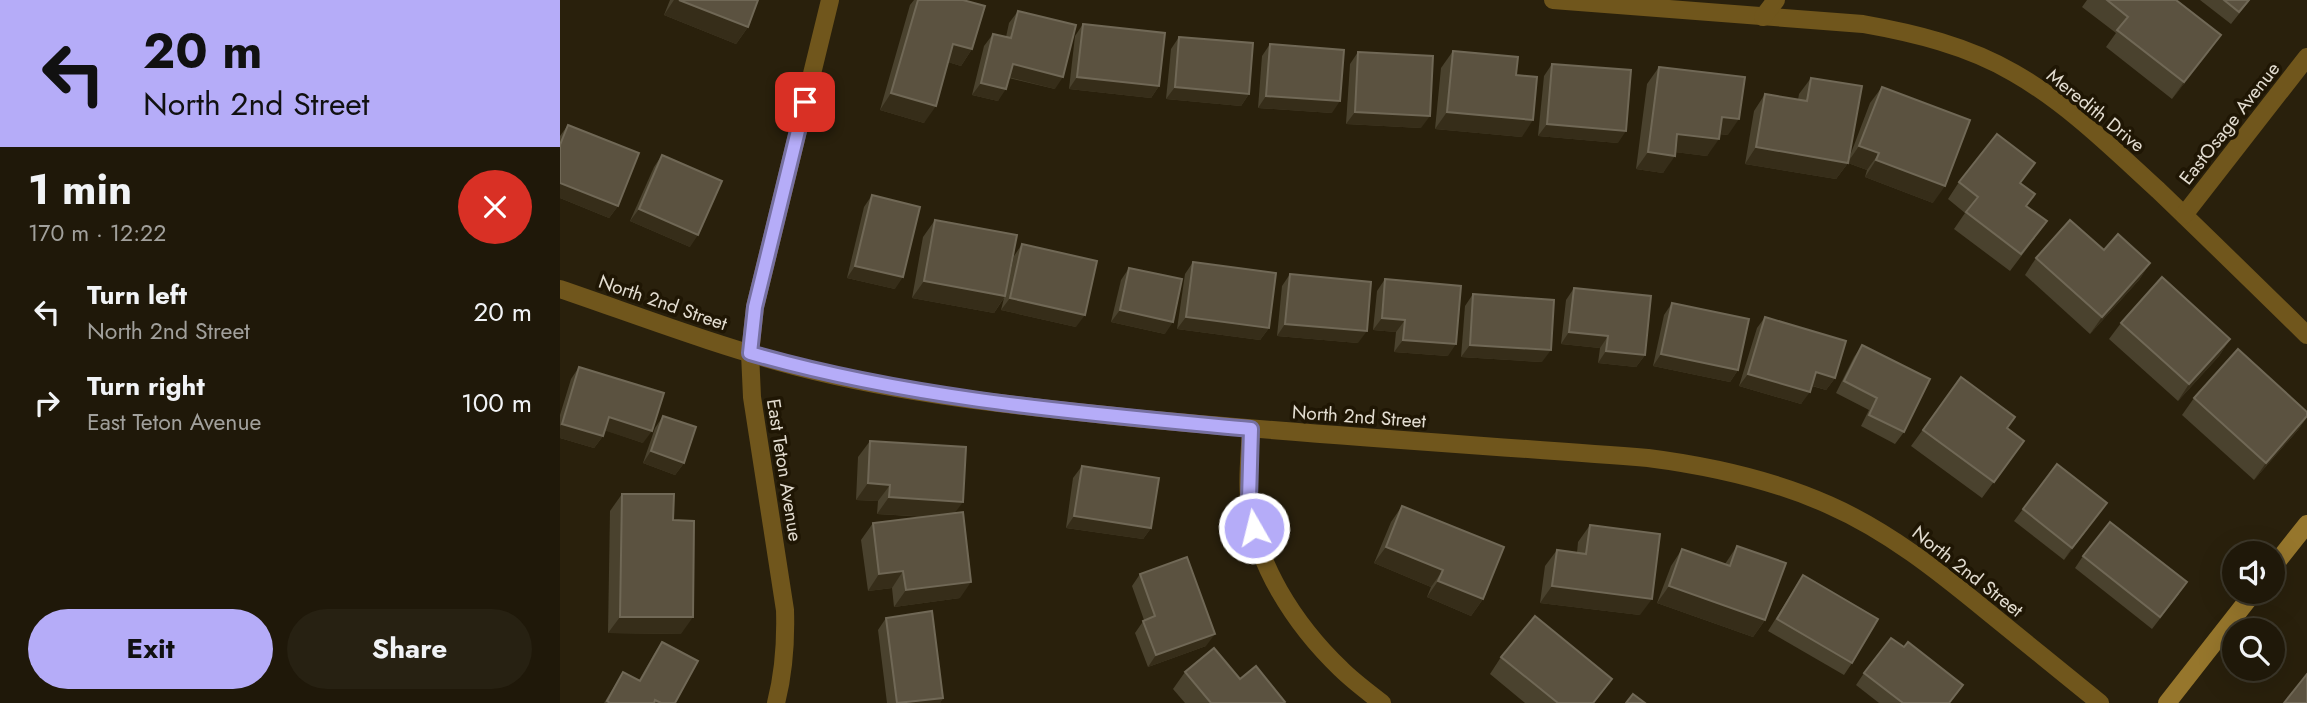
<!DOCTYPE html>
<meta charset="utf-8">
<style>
:root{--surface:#1f1809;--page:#272112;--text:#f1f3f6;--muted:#a1a09c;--line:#3c372a;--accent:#b5acf8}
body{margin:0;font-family:Jost,sans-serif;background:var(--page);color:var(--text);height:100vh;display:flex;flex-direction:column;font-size:26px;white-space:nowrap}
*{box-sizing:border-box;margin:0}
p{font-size:23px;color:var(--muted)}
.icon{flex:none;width:38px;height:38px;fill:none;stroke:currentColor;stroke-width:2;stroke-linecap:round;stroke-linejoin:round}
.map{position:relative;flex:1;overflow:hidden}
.sheet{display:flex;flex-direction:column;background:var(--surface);width:560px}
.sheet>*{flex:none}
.banner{background:#b5acf8;color:#111;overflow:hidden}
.fabs{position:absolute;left:1662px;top:541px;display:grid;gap:14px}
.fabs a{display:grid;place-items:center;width:63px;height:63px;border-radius:50%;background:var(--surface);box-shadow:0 7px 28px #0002,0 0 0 2px var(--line);font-size:35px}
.pin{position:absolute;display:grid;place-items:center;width:60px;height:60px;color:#fff;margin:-30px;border-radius:14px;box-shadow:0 4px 10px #0006}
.me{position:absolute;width:77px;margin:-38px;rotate:352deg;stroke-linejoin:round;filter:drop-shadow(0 0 5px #0008)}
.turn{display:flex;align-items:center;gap:24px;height:147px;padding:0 28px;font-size:32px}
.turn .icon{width:91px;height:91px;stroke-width:2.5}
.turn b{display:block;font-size:49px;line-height:60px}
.round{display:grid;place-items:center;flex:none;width:74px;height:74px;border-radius:37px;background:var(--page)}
.headline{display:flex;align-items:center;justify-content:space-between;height:119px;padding:0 28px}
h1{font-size:42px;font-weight:700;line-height:52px}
.primary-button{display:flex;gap:14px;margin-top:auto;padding:14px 28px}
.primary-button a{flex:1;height:80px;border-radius:42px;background:var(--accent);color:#111;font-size:28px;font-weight:700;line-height:80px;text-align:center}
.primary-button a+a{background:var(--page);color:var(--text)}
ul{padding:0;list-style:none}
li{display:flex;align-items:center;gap:21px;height:91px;padding:0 28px}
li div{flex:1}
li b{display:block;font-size:26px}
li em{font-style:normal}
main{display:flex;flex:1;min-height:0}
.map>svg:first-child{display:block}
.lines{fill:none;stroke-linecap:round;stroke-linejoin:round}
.street{stroke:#70561c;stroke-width:18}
.secondary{stroke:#96762c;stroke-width:18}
.wall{fill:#4a422e}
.shaded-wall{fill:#362d19}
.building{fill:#5b5240;stroke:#706856;stroke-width:2}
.route-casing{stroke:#7670a1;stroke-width:18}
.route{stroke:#b5acf8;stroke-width:12}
.labels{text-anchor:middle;stroke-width:7;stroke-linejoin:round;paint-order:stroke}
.street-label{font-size:19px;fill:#e3ddd1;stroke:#1f1604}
</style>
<main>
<section class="sheet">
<div class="banner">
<div class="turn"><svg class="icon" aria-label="left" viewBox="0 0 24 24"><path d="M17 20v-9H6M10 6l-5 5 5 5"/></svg><div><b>20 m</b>North 2nd Street</div></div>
</div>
<div class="headline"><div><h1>1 min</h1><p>170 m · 12:22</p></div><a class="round" style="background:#d93025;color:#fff"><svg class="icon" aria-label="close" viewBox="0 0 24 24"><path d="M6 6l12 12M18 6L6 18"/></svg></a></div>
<ul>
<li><svg class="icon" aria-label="left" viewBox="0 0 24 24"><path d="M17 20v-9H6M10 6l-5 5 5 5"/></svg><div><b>Turn left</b><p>North 2nd Street</p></div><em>20 m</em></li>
<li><svg class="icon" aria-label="right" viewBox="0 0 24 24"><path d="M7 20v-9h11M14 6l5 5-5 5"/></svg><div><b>Turn right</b><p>East Teton Avenue</p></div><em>100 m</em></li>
</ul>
<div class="primary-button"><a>Exit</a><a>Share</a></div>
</section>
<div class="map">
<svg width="1747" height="703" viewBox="0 0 1747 703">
<rect width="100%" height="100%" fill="#29200c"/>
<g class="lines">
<g class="street">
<path d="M993 0 1303 24C1354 33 1408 46 1454 73 1508 104 1552 148 1598 190 1648 238 1697 286 1747 335"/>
<path d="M1203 17 1216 0"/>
<path d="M1624 215 1747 57"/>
<path d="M0 289C79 316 157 346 238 367 351 396 468 407 584 419 752 435 920 445 1088 458 1150 466 1211 479 1269 505 1328 531 1378 571 1428 612 1465 642 1503 673 1540 703"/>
<path d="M691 429C690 452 687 475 689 498 693 562 736 626 781 669 793 681 808 692 822 703"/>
<path d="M216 703C224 672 226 642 225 610L192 397 190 353 195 307 270 0"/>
</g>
<g class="secondary">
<path d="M1713 567 1747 524"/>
<path d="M1607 703 1694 592"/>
</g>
</g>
<g class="wall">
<path d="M110 0H198L188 27 176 44 104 15Z"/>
<path d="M354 0H403L412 49 401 66 388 62 364 123 320 110 350 5Z"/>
<path d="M1527 0H1616L1649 52 1612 99 1546 47 1556 33 1522 7Z"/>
<path d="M1640 0H1690L1671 24Z"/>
<path d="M458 11 495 89 449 78 438 101 412 95 424 46 433 34 446 37 449 23Z"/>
<path d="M523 24 599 86 591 98 509 89 515 36Z"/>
<path d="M619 37 689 94 681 106 606 99 611 49Z"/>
<path d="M710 44 772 113 698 108 702 56Z"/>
<path d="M893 51 956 75 962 137 875 129 881 68Z"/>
<path d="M798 52 861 128 786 124 790 64Z"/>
<path d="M992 64 1058 143 978 136 984 76Z"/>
<path d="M1099 67 1168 135 1159 134 1147 156 1115 152 1103 173 1076 169 1087 84Z"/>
<path d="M1251 78 1288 161 1310 103 1322 87 1373 203 1305 177 1307 170 1288 163 1276 179 1185 164 1194 111 1205 94 1238 100 1239 94Z"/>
<path d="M8 125 58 206 49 218 0 198V136Z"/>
<path d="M102 155 130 247 70 221 94 167Z"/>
<path d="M1399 182 1460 183 1475 238 1450 271 1394 229 1405 213 1388 199Z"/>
<path d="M312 195 335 289 287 278 304 207Z"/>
<path d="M375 220 451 270 454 256 462 244 516 327 441 310 444 298 434 313 352 298 363 237Z"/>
<path d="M1544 250 1590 263 1579 280 1530 334 1465 275 1476 258Z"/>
<path d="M633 262 709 328 700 340 617 329 625 274Z"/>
<path d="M569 268 605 334 551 322 561 280Z"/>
<path d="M730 274 798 343 717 336 722 286Z"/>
<path d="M825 279 888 356 834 352 836 332 813 330 817 291Z"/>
<path d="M1014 288 1085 355 1076 367 1038 363 1040 348 1001 344 1006 300Z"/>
<path d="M913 294 982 362 901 357 905 306Z"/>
<path d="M1112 303 1178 370 1170 382 1093 366 1104 315Z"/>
<path d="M1205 317 1275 378 1266 390 1252 386 1241 404 1179 386 1197 328Z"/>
<path d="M1561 323 1670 339 1659 356 1618 401 1549 339Z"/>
<path d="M1302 345 1344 432 1335 444 1301 426 1309 410 1276 393 1294 357Z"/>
<path d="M19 367 83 443 45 430 43 436 34 448 0 438V415L11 379Z"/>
<path d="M1401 377 1447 428 1464 441 1422 498 1351 446Z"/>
<path d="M1634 398 1747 417 1738 430 1694 480 1622 415Z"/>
<path d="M103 416 124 463 115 475 83 463 95 428Z"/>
<path d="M310 441 395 513 400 598 334 607 332 588 308 591 301 540 313 523 366 517 317 514 318 501 296 500 298 457Z"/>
<path d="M522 466 591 528 583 539 506 528 513 478Z"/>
<path d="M62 494 113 520 121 634 48 633 50 511Z"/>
<path d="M842 506 923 599 911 616 867 597 871 587 814 563 831 522Z"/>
<path d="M1463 509 1538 515 1504 560 1454 521Z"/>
<path d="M1030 525 1080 615 980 603 985 566 997 550 1017 553 1018 542Z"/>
<path d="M1177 546 1205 620 1193 637 1097 603 1111 566 1122 549 1165 564Z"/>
<path d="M1523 556 1619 594 1592 629 1515 568Z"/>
<path d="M580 574 646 646 588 667 575 633 584 620 572 586Z"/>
<path d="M1243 575 1292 663 1284 675 1208 631Z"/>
<path d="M326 618 383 698 380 703H327L318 630Z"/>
<path d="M102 642 115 703H44L63 672 79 680 94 654Z"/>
<path d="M941 657 1040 695 1034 703H965L930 674Z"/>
<path d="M625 672 680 679 724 703H625L613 689Z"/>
<path d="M1304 673 1390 703H1319L1296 685Z"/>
</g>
<g class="shaded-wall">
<path d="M114 0H119L188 27 176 44 104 15Z"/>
<path d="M1661 35 1649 52 1612 99 1624 82Z"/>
<path d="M393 44 412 49 401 66 381 60Z"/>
<path d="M453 64 503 77 495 89 444 76Z"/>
<path d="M517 77 599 86 591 98 509 89Z"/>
<path d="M421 83 446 89 438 101 412 95Z"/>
<path d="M615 87 689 94 681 106 606 99Z"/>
<path d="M331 93 376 106 364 123 320 110Z"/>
<path d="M706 96 780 101 772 113 698 108Z"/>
<path d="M795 112 870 116 861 128 786 124Z"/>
<path d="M887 112 973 120 962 137 875 129Z"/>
<path d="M1162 117 1179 119 1168 135 1150 133Z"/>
<path d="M987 124 1066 131 1058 143 978 136Z"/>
<path d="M1117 134 1159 139 1147 156 1106 151Z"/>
<path d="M1299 146 1319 153 1307 170 1288 163 1276 179 1185 164 1196 147 1288 162Z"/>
<path d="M1088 152 1115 156 1103 173 1076 169Z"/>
<path d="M1316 160 1385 186 1373 203 1305 177Z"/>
<path d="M0 183 58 206 49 218 0 198Z"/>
<path d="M79 209 138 235 130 247 70 221Z"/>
<path d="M1590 263 1579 280 1530 334 1542 317Z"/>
<path d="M295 266 343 277 335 289 287 278Z"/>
<path d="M364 281 445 296 434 313 352 298Z"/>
<path d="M450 298 525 315 516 327 441 310Z"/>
<path d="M560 310 613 322 605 334 551 322Z"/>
<path d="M626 317 709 328 700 340 617 329Z"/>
<path d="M822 318 845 320 836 332 813 330Z"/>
<path d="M725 324 807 331 798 343 717 336Z"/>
<path d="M1009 332 1048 336 1040 348 1001 344Z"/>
<path d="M1670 339 1659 356 1618 401 1629 384Z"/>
<path d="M843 340 896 344 888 356 834 352Z"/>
<path d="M910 345 991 350 982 362 901 357Z"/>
<path d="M1046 351 1085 355 1076 367 1038 363Z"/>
<path d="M1101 354 1178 370 1170 382 1093 366Z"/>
<path d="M1256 372 1275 378 1266 390 1247 384Z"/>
<path d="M1188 374 1250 392 1241 404 1179 386Z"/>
<path d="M49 417 92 431 83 443 40 429Z"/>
<path d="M1747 417 1738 430 1694 480 1706 463Z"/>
<path d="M2 424 43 436 34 448 0 438V426Z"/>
<path d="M91 451 124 463 115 475 83 463Z"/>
<path d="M308 483 330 485 318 501 296 500Z"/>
<path d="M329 497 403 502 391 518 317 514Z"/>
<path d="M1547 503 1538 515 1504 560 1512 548Z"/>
<path d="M514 516 591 528 583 539 506 528Z"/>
<path d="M826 547 883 570 871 587 814 563Z"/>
<path d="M343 571 332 588 308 591 319 574Z"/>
<path d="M878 581 923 599 911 616 867 597Z"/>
<path d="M411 582 400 598 334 607 346 590Z"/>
<path d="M992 586 1092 599 1080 615 980 603Z"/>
<path d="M1109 586 1205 620 1193 637 1097 603Z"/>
<path d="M60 617H133L121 634 48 633Z"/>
<path d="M655 634 646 646 588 667 596 655Z"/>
<path d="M383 698 380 703H345Z"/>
</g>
<g class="building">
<path d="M119 0H198L188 27Z"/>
<path d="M358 0H403L425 6 412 49 393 44 376 106 331 93Z"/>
<path d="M1547 0H1616L1661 35 1624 82 1557 30 1568 17Z"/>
<path d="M1664 0H1689L1679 12Z"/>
<path d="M458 11 516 25 503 77 453 64 446 89 421 83 433 34 451 38Z"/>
<path d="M523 24 605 33 599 86 517 77Z"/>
<path d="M619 37 693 43 689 94 615 87Z"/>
<path d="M710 44 784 50 780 101 706 96Z"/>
<path d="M893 51 958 57 956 75 977 77 973 120 887 112Z"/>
<path d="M798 52 873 56 870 116 795 112Z"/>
<path d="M992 64 1071 70 1066 131 987 124Z"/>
<path d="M1099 67 1185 77 1179 119 1162 117 1159 139 1117 134 1115 156 1088 152Z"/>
<path d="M1251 78 1302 86 1288 163 1196 147 1205 94 1247 101Z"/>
<path d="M1322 87 1410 120 1385 186 1316 160 1319 153 1299 146Z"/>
<path d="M8 125 79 153 58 206 0 183V145Z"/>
<path d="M1437 134 1475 163 1460 183 1475 194 1466 206 1487 221 1461 254 1406 212 1418 197 1399 182Z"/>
<path d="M102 155 162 181 138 235 79 209Z"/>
<path d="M312 195 360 207 343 277 295 266Z"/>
<path d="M375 220 457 235 445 296 364 281Z"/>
<path d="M1510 220 1544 250 1558 234 1590 263 1542 317 1476 258Z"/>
<path d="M462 244 537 261 525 315 450 298Z"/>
<path d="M633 262 716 273 709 328 626 317Z"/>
<path d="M569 268 622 279 613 322 560 310Z"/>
<path d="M730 274 811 282 807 331 725 324Z"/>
<path d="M1602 277 1670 339 1629 384 1561 323Z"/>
<path d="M825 279 901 286 896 344 843 340 845 320 822 318Z"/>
<path d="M1014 288 1091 296 1085 355 1046 351 1048 336 1009 332Z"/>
<path d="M913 294 994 300 991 350 910 345Z"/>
<path d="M1112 303 1189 319 1178 370 1101 354Z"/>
<path d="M1205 317 1286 341 1275 378 1256 372 1250 392 1188 374Z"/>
<path d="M1302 345 1370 379 1344 432 1309 415 1317 398 1284 381Z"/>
<path d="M1678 349 1747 412V416L1706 463 1634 398Z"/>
<path d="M19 367 104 393 92 431 49 417 43 436 2 424Z"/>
<path d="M1401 377 1455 417 1447 428 1464 441 1434 482 1363 430Z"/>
<path d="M103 416 136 427 124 463 91 451Z"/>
<path d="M310 441 406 447 403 502 329 497 330 485 308 483Z"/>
<path d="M1497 464 1547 503 1512 548 1463 509Z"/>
<path d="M522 466 599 478 591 528 514 516Z"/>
<path d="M62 494H114L113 520 134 521 133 617H60Z"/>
<path d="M842 506 944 547 923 599 878 581 883 570 826 547Z"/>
<path d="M403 512 411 582 346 590 343 571 319 574 313 523Z"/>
<path d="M1550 522 1627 582 1600 617 1523 556Z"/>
<path d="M1030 525 1100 534 1092 599 992 586 997 550 1026 554Z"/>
<path d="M1177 546 1226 563 1205 620 1109 586 1122 549 1170 566Z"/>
<path d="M627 557 655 634 596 655 583 621 595 616 580 574Z"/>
<path d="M1243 575 1318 619 1292 663 1217 619Z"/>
<path d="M372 611 383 698 337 703 326 618Z"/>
<path d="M975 616 1052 679 1033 703H998L941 657Z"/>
<path d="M1331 638 1344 647 1348 642 1403 685 1389 703H1343L1304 673Z"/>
<path d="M102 642 138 661 115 703H101L95 700 94 703H50L47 701 63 672 80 681Z"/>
<path d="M654 648 680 679 696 666 725 702 724 703H651L625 672Z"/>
<path d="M1747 674V703H1724Z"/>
<path d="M1073 694 1085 703H1066Z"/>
</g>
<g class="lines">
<defs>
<path id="route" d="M245 102 195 307 190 353C353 400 522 413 691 429L689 500 694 528"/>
</defs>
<use href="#route" class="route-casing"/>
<use href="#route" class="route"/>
</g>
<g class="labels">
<g class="street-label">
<text transform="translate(1536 110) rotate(39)" y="7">Meredith Drive</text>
<text transform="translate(1669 123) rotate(-52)" y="7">EastOsage Avenue</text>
<text transform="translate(103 302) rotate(19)" y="7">North 2nd Street</text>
<text transform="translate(799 416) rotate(4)" y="7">North 2nd Street</text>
<text transform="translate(225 470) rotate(81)" y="7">East Teton Avenue</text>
<text transform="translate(1408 571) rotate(38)" y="7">North 2nd Street</text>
</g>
</g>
</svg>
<div class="fabs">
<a><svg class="icon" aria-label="sound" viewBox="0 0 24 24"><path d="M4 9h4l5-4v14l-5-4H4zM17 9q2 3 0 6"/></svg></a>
<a><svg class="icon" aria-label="search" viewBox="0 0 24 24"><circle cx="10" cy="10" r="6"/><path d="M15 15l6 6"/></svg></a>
</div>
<div class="pin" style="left:245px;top:102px;background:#d93025"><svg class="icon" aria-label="arrive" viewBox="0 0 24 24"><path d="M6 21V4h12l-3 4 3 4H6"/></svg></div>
<svg class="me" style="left:694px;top:528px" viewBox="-20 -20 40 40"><circle r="17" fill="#b5acf8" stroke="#fff" stroke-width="3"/><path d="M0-11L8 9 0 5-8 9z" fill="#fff"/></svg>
</div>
</main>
